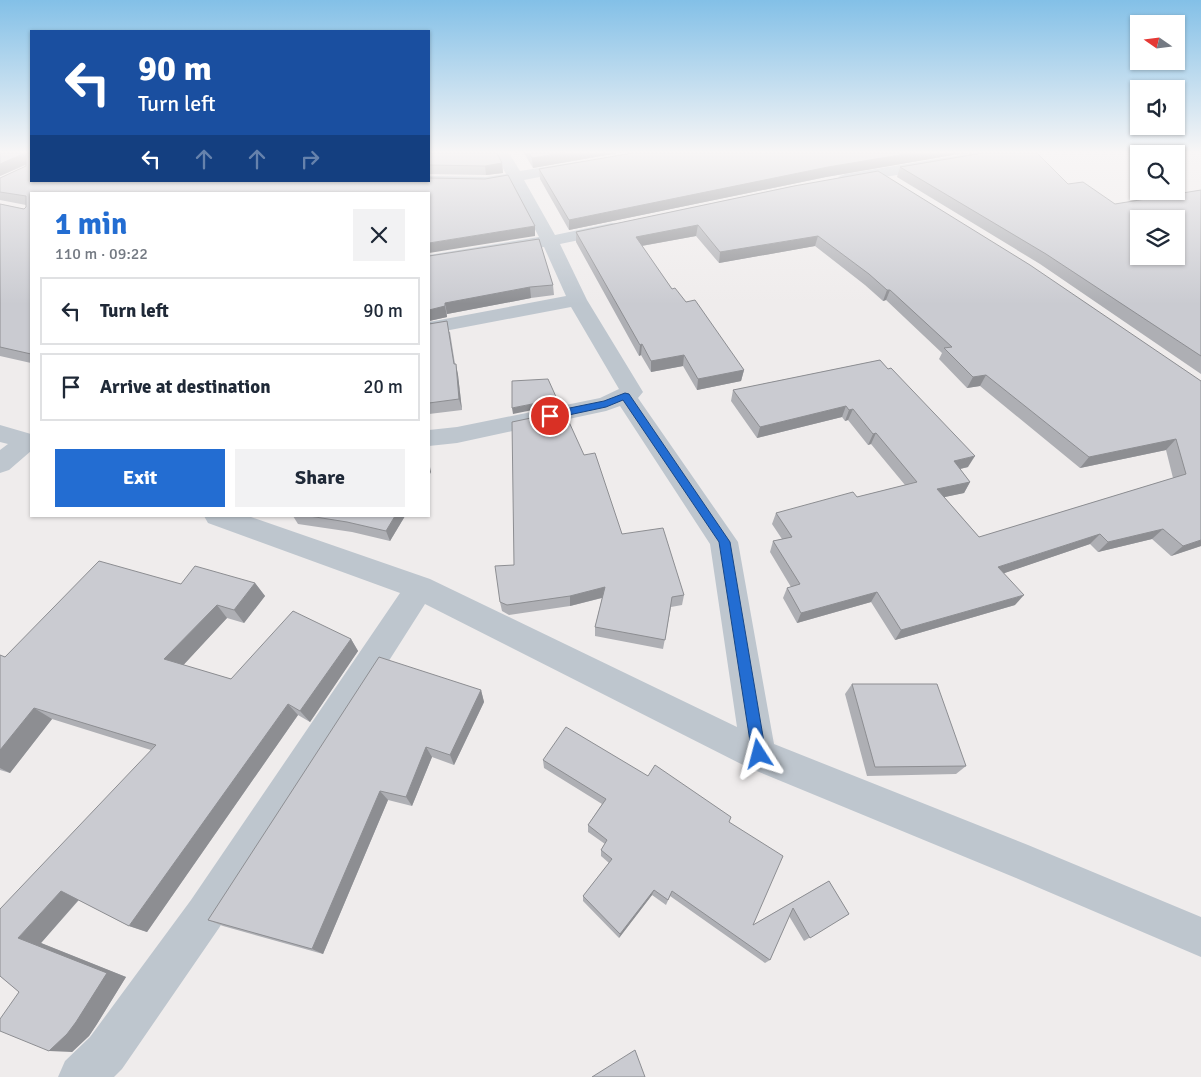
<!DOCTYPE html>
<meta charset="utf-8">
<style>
:root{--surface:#fff;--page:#f2f2f3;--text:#1f2937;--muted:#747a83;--line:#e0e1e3;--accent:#236dd2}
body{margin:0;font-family:Signika,sans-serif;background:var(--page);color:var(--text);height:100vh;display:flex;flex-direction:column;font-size:19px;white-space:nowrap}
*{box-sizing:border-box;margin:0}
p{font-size:16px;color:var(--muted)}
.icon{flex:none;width:28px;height:28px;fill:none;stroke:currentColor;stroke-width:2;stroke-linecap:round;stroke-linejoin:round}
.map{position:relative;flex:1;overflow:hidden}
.drawer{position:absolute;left:30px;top:192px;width:400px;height:325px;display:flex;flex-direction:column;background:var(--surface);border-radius:0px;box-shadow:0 1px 4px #0004}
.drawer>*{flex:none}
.top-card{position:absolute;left:30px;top:30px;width:400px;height:152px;border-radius:0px;box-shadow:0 1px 4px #0004;background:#1a4fa0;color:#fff;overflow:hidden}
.needle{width:32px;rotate:284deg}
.controls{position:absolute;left:1130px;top:15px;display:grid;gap:10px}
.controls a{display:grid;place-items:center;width:55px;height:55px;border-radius:0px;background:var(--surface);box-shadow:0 1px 4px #0004;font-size:25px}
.pin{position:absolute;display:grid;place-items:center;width:42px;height:42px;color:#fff;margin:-21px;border:2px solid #fff;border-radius:50%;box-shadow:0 1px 5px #0007}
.me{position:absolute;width:55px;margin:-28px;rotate:351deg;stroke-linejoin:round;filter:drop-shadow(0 0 4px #0008)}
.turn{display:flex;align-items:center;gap:18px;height:105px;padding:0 25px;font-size:22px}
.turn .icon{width:65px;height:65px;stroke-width:2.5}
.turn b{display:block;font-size:35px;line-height:42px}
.lanes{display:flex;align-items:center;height:48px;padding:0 25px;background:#0003;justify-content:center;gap:25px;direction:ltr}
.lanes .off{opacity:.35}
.round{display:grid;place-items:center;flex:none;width:52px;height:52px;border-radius:0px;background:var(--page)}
.head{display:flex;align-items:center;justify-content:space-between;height:85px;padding:0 25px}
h1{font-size:30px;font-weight:700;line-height:38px;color:var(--accent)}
.button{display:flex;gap:10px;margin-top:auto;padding:10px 25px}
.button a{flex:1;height:58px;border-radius:0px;background:var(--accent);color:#fff;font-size:20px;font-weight:700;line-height:58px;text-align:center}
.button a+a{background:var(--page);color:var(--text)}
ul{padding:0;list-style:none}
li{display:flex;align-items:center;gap:15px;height:68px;margin:0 10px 8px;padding:0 15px;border:2px solid var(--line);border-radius:0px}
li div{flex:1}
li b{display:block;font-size:19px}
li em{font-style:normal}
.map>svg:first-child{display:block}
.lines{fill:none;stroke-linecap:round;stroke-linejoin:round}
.minor{fill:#bec6ce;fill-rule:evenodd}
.wall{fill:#aeafb4}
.shaded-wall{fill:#8d8e92}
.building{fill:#cacbd1;stroke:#8d8e92;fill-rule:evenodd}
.route{fill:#236dd2;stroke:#174788}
</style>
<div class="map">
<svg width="1201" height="1077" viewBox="0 0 1201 1077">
<rect width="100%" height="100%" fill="#efecec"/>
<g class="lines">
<g class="minor">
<path d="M495 153H509L520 171 576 162 581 163 583 166 581 169 524 180 555 235 612 223 618 224 621 228 618 232 560 244 587 300 643 392 638 398 738 542 774 744 1028 845 1201 917V957L1016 878 747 767 425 604 219 928 122 1069 114 1077H58L65 1061 90 1037 191 900 400 593 208 523 204 516H248L430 579 737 727 710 544 620 406 606 411 457 443 429 446V430L457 427 600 398 619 389 571 307 429 334V322L566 296 544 247 429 265V255L539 237 510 182 486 187 429 186 424 184 421 181H429V176L486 177 506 174Z"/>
<path d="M974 153H1007L1005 156 1000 157 845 184 840 182 837 179 840 176 845 174Z"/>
<path d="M0 425 31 434V451L9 470 0 473V450L8 444 0 442Z"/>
</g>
</g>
<g class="wall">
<path d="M0 153 535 236 31 194V363L0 356V204L24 209 26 207V205L0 200V178L26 166V165L0 176Z"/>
<path d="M429 153 502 163 503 173 486 175 429 174V175Z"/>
<path d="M524 153H618L533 168Z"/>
<path d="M633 153H1037L1068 184 1115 204 1201 190V374L1040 264 897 177 900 167 980 153 953 155 826 177 569 230 540 179 539 169Z"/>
<path d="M794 186 1201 381V546L1171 556 1152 539 1098 552 1090 544 1004 573 1015 605 895 640 871 602 797 623 783 598 787 588 791 587 770 552 773 541 782 539 772 524 776 513 857 497 905 485 871 444 868 445 848 420 845 421 842 417 757 438 731 401 733 390 880 360 968 467 960 469 970 482 964 493 944 497 979 537 1173 478 1166 450 1080 468 980 386 967 388 939 359 942 353 886 300 883 301 865 285 815 246 719 263 696 236 642 246 672 289 686 302 744 370 741 381 697 390 683 366 651 372 641 355 639 356 576 242V232Z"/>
<path d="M429 256 553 285 554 295 531 298 447 314V317L429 321Z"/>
<path d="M429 324 450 332 455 364 458 375 462 410 429 414Z"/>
<path d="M584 455 622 534 684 595 682 605 671 607 663 649 595 636V627L602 598 570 606 509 615 502 611 500 602 514 565Z"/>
<path d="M293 516H405L390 541 352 532 298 524Z"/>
<path d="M255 583 265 596 244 623 227 618 183 665 231 679 351 639 358 651 310 722 298 715 147 932 129 926 79 900 41 943 126 977 97 1024 89 1036 72 1052 19 992 0 976 151 750 52 719 10 773 0 770V655L5 657 181 584Z"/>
<path d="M852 684 966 766 956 774 867 776 845 694Z"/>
<path d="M481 690 484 702 454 765 432 757 412 806 388 800 323 954 223 926 208 920Z"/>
<path d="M543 760 648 776 729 822 753 925 829 881 849 914 804 941 789 916 770 960 765 963 670 896 666 905 652 895 619 938 583 901V896L609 863 601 856V850L605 844 588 832V825L602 804 544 768Z"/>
</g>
<g class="shaded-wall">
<path d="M25 153 31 162 0 176V164Z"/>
<path d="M563 153H618L533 168 532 158Z"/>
<path d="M912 153H954L953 155 826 177 569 230V220L828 167Z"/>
<path d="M502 163 503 173 486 175 485 166Z"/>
<path d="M698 225 696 236 635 247 636 237Z"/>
<path d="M535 226V236L429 253V243Z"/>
<path d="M818 236 815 246 719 263 720 252Z"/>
<path d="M530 287 531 298 447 314 445 303Z"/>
<path d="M887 290H890L886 300 883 301Z"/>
<path d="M445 306 447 317 429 321V310Z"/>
<path d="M642 344 641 355 639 356 640 345Z"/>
<path d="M684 355 683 366 651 372V361Z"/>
<path d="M456 364 458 375 462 410 459 399Z"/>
<path d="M744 370 741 381 697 390 698 379Z"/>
<path d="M986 375 980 386 967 388 973 377Z"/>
<path d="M557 399V405L513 414 512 408Z"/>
<path d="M846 406 842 417 757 438 760 427Z"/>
<path d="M853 409 848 420 845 421 849 410Z"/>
<path d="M876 433 871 444 868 445 873 434Z"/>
<path d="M1176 439 1166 450 1080 468 1089 457Z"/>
<path d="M975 456 968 467 947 472 954 461Z"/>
<path d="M429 462 431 472 429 476Z"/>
<path d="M970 482 964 493 931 500 937 489Z"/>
<path d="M395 516H405L390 541 386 531Z"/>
<path d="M1163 529 1152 539 1098 552 1108 542Z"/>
<path d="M1100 534 1090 544 990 578 998 567Z"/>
<path d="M1201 540V546L1171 556 1183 546Z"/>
<path d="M255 583 265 596 244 623 234 610Z"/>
<path d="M605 587V597L570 606V596Z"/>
<path d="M877 592 871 602 797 623 801 613Z"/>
<path d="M1024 595 1015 605 895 640 901 630Z"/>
<path d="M217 605 227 618 177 672 164 659Z"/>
<path d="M351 639 358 651 310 722 300 711Z"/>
<path d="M481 690 484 702 454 765 450 755Z"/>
<path d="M288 704 298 715 147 932 129 926Z"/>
<path d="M34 708 52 719 10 773 0 768V750Z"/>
<path d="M426 747 432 757 412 806 406 797Z"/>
<path d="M380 791 388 800 323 954 312 949Z"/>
<path d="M654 890 652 895 619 938 620 934Z"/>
<path d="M61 891 81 897 41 943 126 977 97 1024 89 1036 72 1052 49 1051 18 938Z"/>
</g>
<g class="building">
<path d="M0 153H25L0 164Z"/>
<path d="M26 153H31V181H429V178L485 179 508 175 535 226 429 243V194H31V354L0 347V204L24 209 26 207V196L0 192V178L26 166Z"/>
<path d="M429 153H497L502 163 485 166 429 165Z"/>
<path d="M529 153H563L532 158Z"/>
<path d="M633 153H912L828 167 569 220 539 169Z"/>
<path d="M983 153H1037L1068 184 1083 182 1115 204 1201 190V356L1046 254 900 167ZM1139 219H1176V256H1139Z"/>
<path d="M878 171 1030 265 1201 381V540L1183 546 1163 529 1108 542 1100 534 998 567 1024 595 901 630 877 592 801 613 787 588 800 584 773 541 792 537 776 513 853 492 857 497 917 482 876 433 873 434 853 409 849 410 846 406 760 427 733 390 880 360 888 369 891 368 975 456 954 461 970 482 937 489 979 537 1186 474 1176 439 1089 457 986 375 973 377 944 348 952 347 890 290H887L869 274 818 236 720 252 698 225 636 237 672 289 675 288 686 302 695 300 744 370 698 379 684 355 651 361 642 344 640 345 576 232 794 186Z"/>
<path d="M539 239 553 285 530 287 445 303V306L429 310V256Z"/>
<path d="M447 321 454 364H456L459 399 429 403V324Z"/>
<path d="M548 379 557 399 512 408V381Z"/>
<path d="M564 411 584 455 595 453 622 534 663 528 684 595 672 597 665 640 595 627 605 587 570 596 507 605 500 602 495 566 514 565 512 422Z"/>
<path d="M309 516H395L386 531 347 522Z"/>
<path d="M99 561 181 584 195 566 255 583 234 610 217 605 164 659 231 679 293 611 351 639 300 711 288 704 129 926 61 891 18 938 107 973 76 1022 67 1034 49 1051 0 1031V1019L19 992 0 976V909L156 745 34 708 0 750V655L5 657Z"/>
<path d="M379 657 481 690 450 755 426 747 406 797 380 791 312 949 208 920Z"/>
<path d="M852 684H937L966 766 875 767Z"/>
<path d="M566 727 648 776 655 765 731 817 729 822 783 856 753 925 829 881 849 914 810 938 793 908 770 960 672 891 668 900 654 890 620 934 583 896 612 859 601 850 607 840 588 825 606 799 543 760Z"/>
<path d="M635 1050 645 1077H592Z"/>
</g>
<linearGradient id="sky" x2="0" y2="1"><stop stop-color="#83c0e7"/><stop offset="0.5" stop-color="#f8f6f6"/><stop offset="1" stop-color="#f8f6f6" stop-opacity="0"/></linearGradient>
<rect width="1201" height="304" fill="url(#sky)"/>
<path class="route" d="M625 393 629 394 730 542 766 754 764 760 759 762 754 760 752 754 719 542 623 400 606 407 550 419 545 416 550 412 604 401Z"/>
</svg>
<div class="controls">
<a><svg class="needle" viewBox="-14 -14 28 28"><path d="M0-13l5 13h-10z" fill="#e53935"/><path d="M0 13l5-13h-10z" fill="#747a83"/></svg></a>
<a><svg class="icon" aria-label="sound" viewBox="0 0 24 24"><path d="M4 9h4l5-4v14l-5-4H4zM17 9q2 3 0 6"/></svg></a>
<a><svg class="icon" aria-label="search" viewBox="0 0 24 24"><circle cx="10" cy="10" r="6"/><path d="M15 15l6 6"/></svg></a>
<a><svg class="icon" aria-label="layers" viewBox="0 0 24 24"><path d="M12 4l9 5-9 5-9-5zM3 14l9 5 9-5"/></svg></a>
</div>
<div class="pin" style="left:550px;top:416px;background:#d93025"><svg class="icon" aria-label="arrive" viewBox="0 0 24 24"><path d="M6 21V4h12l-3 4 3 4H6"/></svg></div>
<svg class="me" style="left:759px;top:754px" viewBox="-20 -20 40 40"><path d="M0-17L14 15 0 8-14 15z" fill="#236dd2" stroke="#fff" stroke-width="4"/></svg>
<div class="top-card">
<div class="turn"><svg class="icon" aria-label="left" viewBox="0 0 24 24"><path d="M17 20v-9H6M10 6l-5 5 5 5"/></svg><div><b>90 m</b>Turn left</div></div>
<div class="lanes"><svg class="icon" aria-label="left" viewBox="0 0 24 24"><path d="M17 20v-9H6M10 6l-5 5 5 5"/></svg><svg class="icon off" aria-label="ahead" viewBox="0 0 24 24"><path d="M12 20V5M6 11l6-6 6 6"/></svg><svg class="icon off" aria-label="ahead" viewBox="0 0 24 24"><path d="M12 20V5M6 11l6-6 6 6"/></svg><svg class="icon off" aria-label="right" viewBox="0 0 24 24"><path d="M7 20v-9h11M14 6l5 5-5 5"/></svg></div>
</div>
<section class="drawer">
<div class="head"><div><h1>1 min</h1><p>110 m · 09:22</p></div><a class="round"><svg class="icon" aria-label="close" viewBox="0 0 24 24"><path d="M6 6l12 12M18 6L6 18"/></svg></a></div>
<ul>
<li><svg class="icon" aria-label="left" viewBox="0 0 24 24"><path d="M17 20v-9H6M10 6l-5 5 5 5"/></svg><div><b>Turn left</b></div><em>90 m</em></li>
<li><svg class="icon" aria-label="arrive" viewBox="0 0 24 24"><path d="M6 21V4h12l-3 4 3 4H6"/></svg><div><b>Arrive at destination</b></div><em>20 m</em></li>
</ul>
<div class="button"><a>Exit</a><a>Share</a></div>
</section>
</div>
